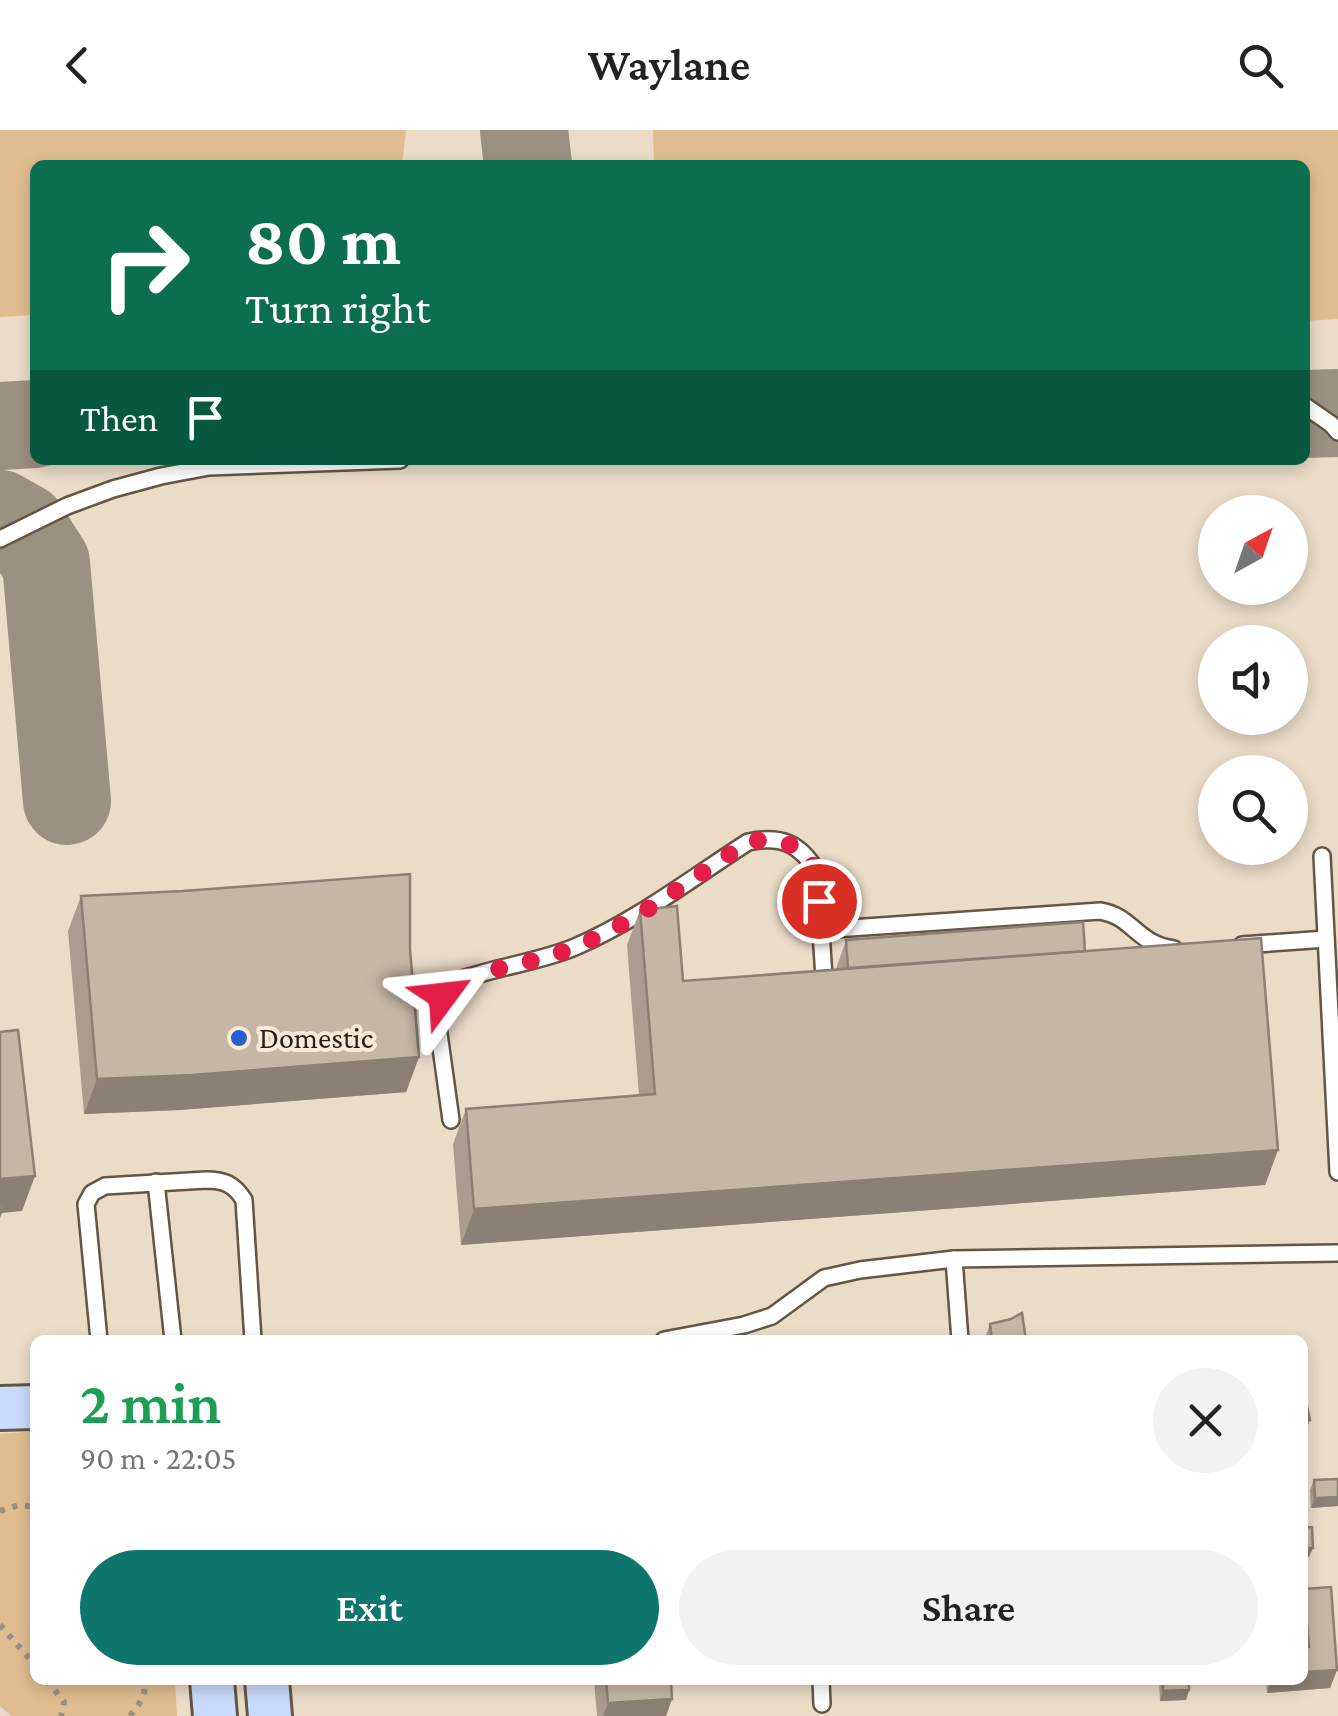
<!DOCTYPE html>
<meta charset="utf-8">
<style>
:root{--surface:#fff;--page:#f2f2f2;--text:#222;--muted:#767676;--accent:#0f766e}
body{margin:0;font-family:"Crimson Pro",serif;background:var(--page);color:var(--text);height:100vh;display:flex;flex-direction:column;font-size:38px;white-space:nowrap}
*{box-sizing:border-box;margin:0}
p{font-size:32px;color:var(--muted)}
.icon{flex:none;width:55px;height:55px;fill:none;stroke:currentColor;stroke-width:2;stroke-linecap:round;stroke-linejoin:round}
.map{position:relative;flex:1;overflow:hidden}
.sheet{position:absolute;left:30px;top:1205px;width:1278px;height:350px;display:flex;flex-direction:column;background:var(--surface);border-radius:15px;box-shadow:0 5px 15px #0003}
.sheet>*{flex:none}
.guide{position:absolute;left:30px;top:30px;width:1280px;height:305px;border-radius:15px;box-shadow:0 5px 15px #0003;background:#0b6e4f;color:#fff;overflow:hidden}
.needle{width:65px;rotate:40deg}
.controls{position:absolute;left:1198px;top:365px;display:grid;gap:20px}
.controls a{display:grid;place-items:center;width:110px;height:110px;border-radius:50%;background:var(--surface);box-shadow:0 5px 15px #0003;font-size:50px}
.pin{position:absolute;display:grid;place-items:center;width:85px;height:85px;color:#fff;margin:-42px;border:5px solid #fff;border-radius:50%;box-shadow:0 2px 10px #0007}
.me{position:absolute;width:110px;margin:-55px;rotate:60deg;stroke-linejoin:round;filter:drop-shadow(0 0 8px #0008)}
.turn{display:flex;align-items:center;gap:35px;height:210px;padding:0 50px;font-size:45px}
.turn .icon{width:130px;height:130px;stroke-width:2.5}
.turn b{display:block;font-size:70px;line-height:85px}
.then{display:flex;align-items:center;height:95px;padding:0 50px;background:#0003;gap:20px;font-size:38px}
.round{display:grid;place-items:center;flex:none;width:105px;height:105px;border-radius:52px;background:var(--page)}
.head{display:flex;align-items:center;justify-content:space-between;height:170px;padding:0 50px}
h1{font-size:60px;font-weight:600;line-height:75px;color:#1e9e55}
.primary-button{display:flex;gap:20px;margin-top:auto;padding:20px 50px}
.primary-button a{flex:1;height:115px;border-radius:60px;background:var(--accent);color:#fff;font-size:40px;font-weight:600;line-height:115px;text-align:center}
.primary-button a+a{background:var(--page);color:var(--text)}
header{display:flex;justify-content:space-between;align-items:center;height:130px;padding:0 50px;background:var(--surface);font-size:45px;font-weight:600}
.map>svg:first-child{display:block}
.green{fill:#e0bd90}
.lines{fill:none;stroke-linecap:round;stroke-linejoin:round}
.taxiway{stroke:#9c9081;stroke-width:88}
.lane-casing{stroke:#645645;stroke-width:20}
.secondary-casing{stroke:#645645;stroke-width:48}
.path{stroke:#9a8f80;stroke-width:6;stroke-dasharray:5 8;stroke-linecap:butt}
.lane{stroke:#fff;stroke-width:15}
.secondary{stroke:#c9dbfc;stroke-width:42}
.wall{fill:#aa9d8d}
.shaded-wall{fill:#8b8073}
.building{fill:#c6b7a4;stroke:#8b8073;stroke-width:2.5}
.route{stroke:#e11d48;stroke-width:18;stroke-dasharray:0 32.4}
.poi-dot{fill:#2461ce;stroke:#f9e9d5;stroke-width:4}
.labels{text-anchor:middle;stroke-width:8;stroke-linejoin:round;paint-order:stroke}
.poi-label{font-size:30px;fill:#241f17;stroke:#f9e9d5;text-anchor:start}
</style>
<header><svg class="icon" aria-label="back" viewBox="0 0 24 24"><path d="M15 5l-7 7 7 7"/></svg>Waylane<svg class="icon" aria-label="search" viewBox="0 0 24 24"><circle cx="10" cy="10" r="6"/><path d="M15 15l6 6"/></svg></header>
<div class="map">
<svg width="1338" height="1586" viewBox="0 0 1338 1586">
<rect width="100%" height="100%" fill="#ebdcc8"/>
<g class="green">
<path d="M0 0H406L402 35H35V185L0 187Z"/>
<path d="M653 0H1338V189L1305 191V35H654Z"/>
<path d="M35 1301V1550H175L177 1586H11L0 1576V1304Z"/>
</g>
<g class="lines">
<g class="taxiway">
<path d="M524 0 528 35"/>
<path d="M1305 284 1338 283"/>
<path d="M0 296 35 294"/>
<path d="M0 384 23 397 46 433 67 671"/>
</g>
<defs>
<g id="lane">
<path d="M1305 276 1331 294 1338 302"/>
<path d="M0 409 67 376 113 359 161 346 209 337 400 330"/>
<path d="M1322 726 1338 1042"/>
<path d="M821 800 1100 781C1133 786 1136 814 1174 819"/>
<path d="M1242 815 1326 809"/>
<path d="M451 990 437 889C439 870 447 859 463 849 500 836 539 832 575 817 636 791 692 748 748 712 781 705 800 713 817 742L824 847"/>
<path d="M156 1052 173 1210"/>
<path d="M954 1129 960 1210"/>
<path d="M99 1210 86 1074 92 1063 105 1056 206 1050C224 1050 234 1054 244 1070L253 1210"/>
<path d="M664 1210 744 1195 772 1186 824 1148 860 1140 954 1129 1338 1123"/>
<path d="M821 1550 822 1574"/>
</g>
<g id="secondary">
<path d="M0 1278 35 1277"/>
<path d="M212 1550 215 1586"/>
<path d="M267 1550 270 1586"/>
</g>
</defs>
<use href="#lane" class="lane-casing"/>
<use href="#secondary" class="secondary-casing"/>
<g class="path">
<path d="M0 1381 19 1375 35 1377"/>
<path d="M0 1495 35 1535"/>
<path d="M47 1550 64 1572 61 1586"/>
<path d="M130 1586C139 1574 147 1566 144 1550"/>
</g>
<use href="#lane" class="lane"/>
<use href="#secondary" class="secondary"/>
</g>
<g class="wall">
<path d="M81 766 410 819 419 927 406 962 179 980 84 984 68 801Z"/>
<path d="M640 780 683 851 836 839 846 810 1085 821 1278 1020 1265 1055 461 1115 453 1014 466 979 639 965 627 815Z"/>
<path d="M990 1194 1026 1210H984Z"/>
<path d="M1338 1349V1376L1311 1378 1310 1360 1314 1350Z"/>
<path d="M1304 1459 1337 1540 1330 1558 1267 1563 1266 1550H1302V1463Z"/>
<path d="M594 1550H671L672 1569 666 1586H597Z"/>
<path d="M1159 1550H1189V1560L1186 1570 1160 1571Z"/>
</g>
<g class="shaded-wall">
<path d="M419 927 406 962 179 980 84 984 97 949Z"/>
<path d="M1278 1020 1265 1055 461 1115 474 1079Z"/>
<path d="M35 1046 22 1081 2 1083 0 1088V1049Z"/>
<path d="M1302 1290H1310L1302 1309Z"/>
<path d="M1338 1367V1376L1311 1378 1315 1368Z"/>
<path d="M1302 1418H1313L1309 1427 1302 1428Z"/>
<path d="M1337 1540 1330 1558 1267 1563 1272 1550H1302V1542Z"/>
<path d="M1189 1560 1186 1570 1160 1571 1163 1561Z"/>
<path d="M672 1569 666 1586H603L608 1573Z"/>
</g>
<g class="building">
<path d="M410 744V819L419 927 192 945 97 949 81 766 183 761Z"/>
<path d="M677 776 683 851 1261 808 1278 1020 474 1079 466 979 655 964 640 780Z"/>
<path d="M1083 792 1085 821 848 838 846 810Z"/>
<path d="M18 900 35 1046 0 1049V902Z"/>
<path d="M0 1050 3 1080H0Z"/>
<path d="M1022 1183 1026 1210H992L990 1194 1011 1189Z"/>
<path d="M1302 1221H1305L1303 1257 1310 1290H1302Z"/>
<path d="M1338 1349V1367L1315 1368 1314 1350Z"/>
<path d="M1312 1397 1313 1418H1302V1398Z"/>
<path d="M1331 1457 1337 1540 1302 1542V1517H1309L1304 1459Z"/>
<path d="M606 1550H671L672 1569 608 1573Z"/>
<path d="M1163 1550H1189V1560L1163 1561Z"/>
</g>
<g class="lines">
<path class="route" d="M443 866 450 857 462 848C500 837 539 832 575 817 637 792 692 748 748 712 775 706 810 714 817 746 819 753 818 763 819 771"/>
</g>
<circle class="poi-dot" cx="239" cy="908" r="10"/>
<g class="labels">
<g class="poi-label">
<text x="259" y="918">Domestic</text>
</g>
</g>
</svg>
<div class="controls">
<a><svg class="needle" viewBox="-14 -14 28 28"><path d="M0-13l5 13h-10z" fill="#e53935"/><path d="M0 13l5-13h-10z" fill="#767676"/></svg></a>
<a><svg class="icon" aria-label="sound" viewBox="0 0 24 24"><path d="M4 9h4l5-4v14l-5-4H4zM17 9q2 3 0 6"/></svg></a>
<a><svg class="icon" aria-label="search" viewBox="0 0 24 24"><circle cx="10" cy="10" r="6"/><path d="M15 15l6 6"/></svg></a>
</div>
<div class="pin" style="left:819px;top:771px;background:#d93025"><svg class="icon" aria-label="arrive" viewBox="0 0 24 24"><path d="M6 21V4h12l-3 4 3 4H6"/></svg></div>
<svg class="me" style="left:443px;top:866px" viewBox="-20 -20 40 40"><path d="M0-17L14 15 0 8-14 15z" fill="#e11d48" stroke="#fff" stroke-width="4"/></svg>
<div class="guide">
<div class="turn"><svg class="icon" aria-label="right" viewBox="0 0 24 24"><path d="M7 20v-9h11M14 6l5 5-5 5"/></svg><div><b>80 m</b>Turn right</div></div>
<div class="then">Then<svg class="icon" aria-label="arrive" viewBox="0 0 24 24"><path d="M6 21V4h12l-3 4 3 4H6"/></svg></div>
</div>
<section class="sheet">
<div class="head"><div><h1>2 min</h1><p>90 m · 22:05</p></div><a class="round"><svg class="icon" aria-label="close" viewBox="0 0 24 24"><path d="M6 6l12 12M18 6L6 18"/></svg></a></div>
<div class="primary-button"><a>Exit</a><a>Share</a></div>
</section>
</div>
